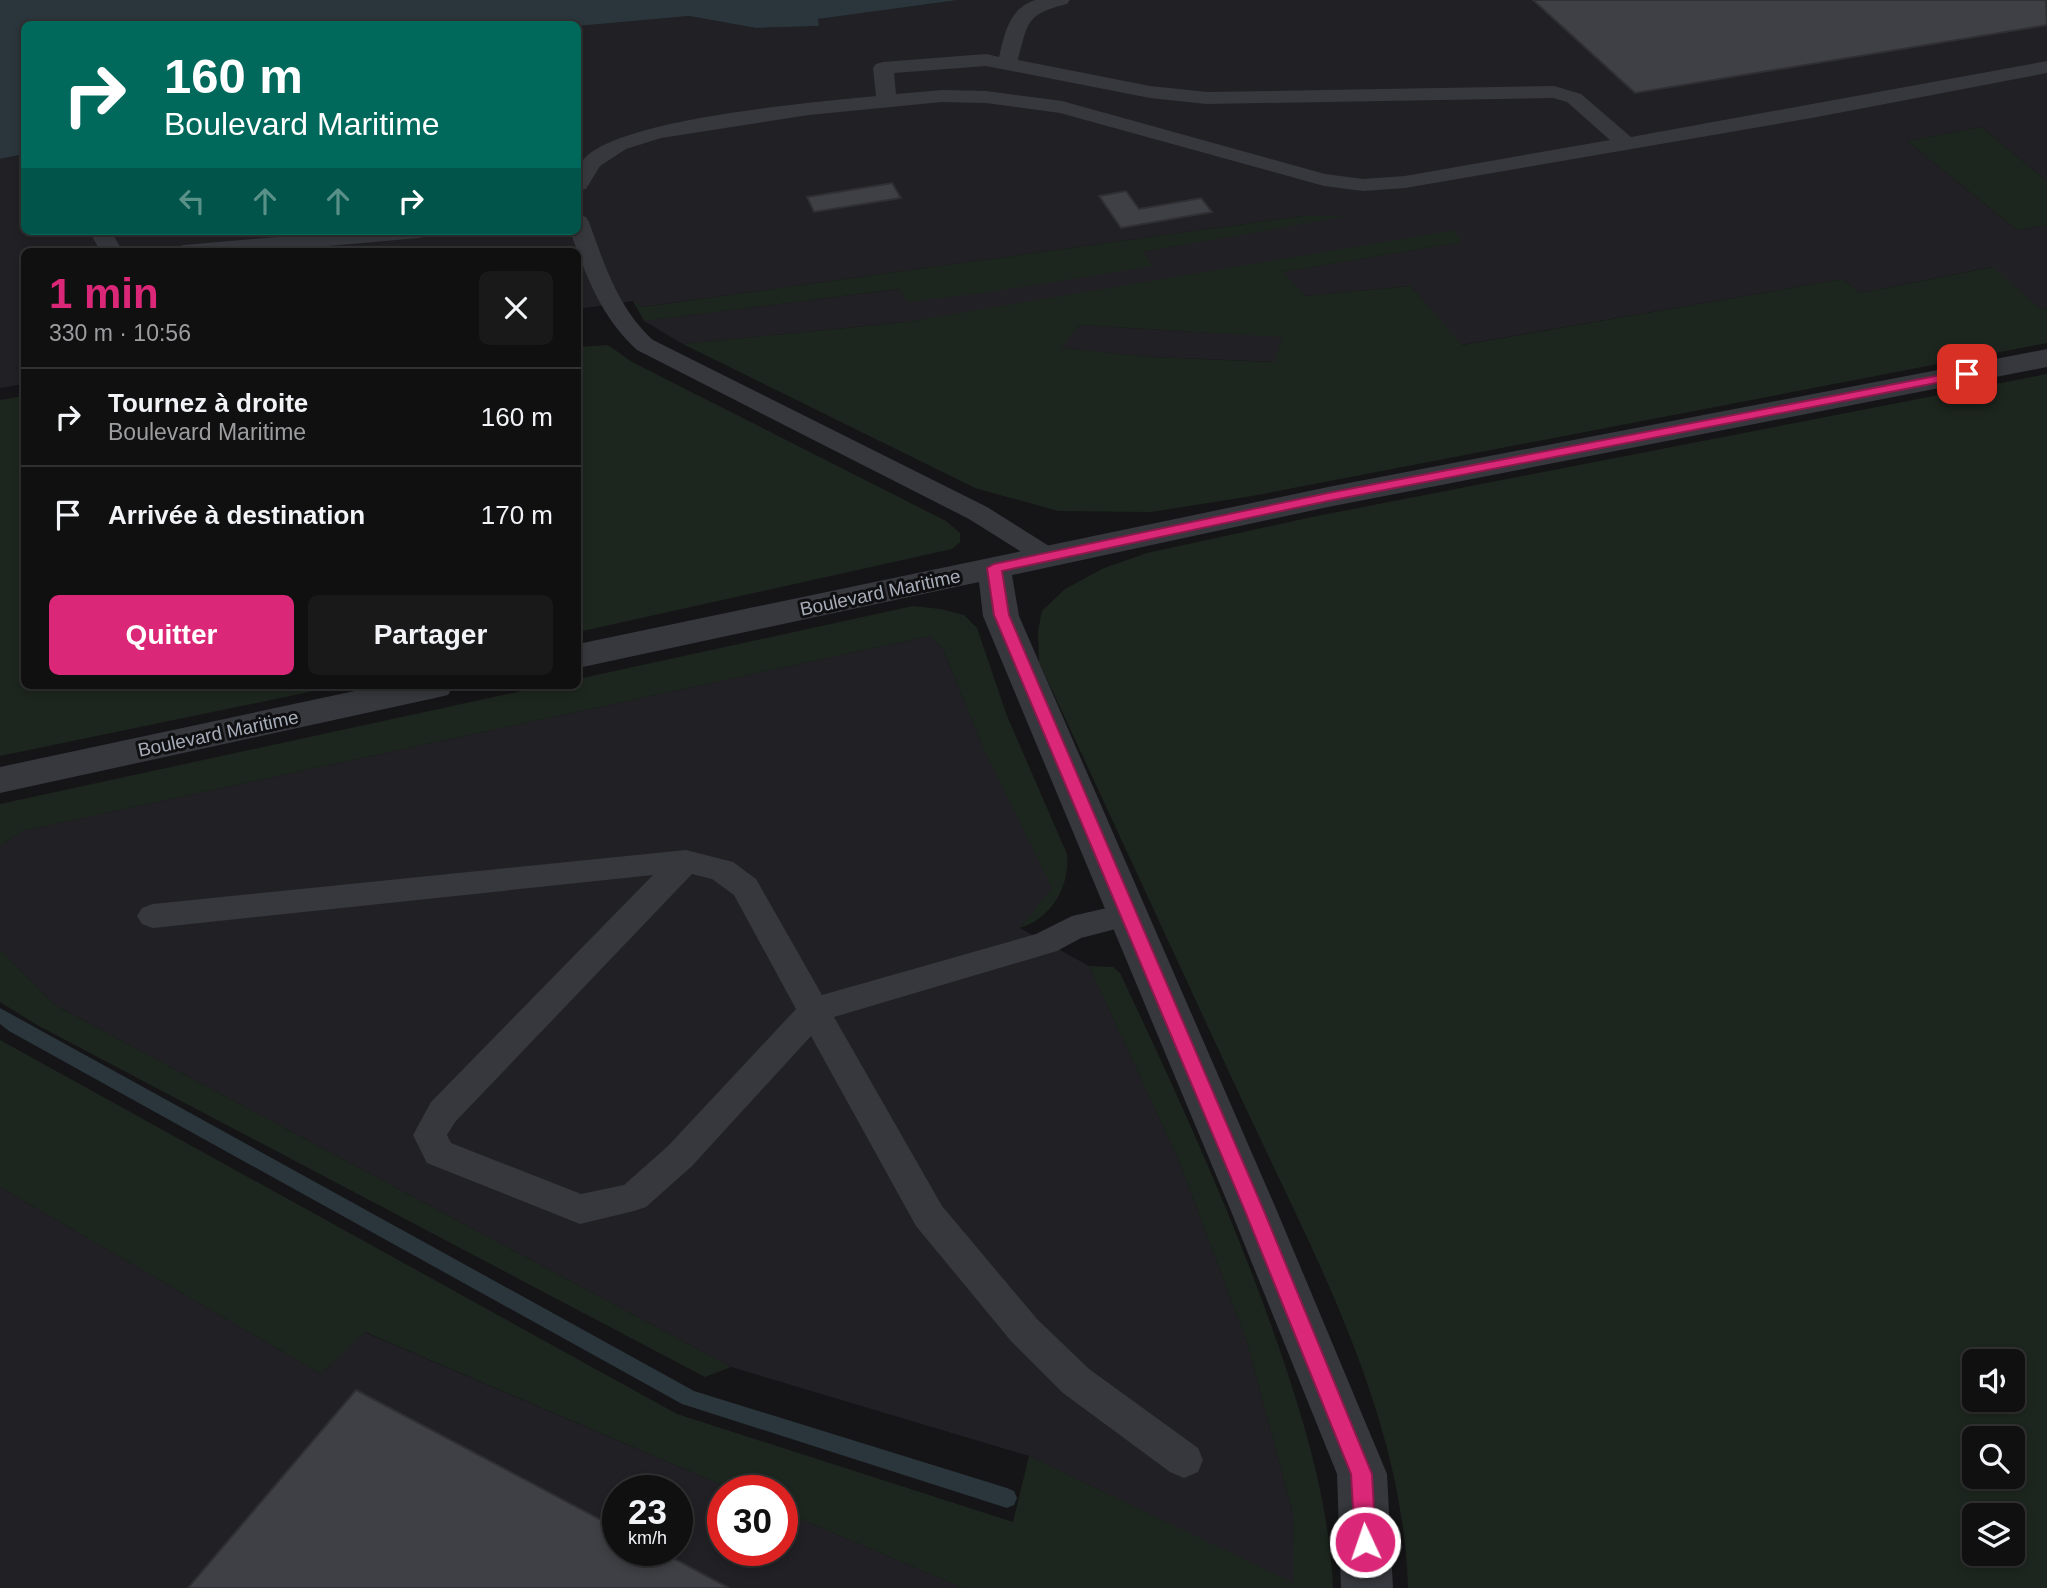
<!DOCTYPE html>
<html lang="fr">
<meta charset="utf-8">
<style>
:root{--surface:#101011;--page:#19191a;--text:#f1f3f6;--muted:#9c9d9f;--line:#303031;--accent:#db2777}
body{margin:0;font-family:Helvetica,sans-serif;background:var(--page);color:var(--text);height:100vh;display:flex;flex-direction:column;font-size:26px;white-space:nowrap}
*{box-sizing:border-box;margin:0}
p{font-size:23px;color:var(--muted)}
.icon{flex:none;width:38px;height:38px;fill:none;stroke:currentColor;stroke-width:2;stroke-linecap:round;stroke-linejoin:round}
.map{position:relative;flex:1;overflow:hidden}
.side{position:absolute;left:21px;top:248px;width:560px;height:441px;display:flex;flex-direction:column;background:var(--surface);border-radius:10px;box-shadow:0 4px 10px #0003,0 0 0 2px var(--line)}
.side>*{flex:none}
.guide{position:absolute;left:21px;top:21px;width:560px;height:214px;border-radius:10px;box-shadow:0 4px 10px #0003,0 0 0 2px var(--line);background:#00695c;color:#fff;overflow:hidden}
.buttons{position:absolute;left:1962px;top:1349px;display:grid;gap:14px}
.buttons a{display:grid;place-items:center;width:63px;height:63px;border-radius:10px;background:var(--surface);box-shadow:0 4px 10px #0003,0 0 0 2px var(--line);font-size:35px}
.speed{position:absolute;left:602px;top:1475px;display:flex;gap:14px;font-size:35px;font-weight:700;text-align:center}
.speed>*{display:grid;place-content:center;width:91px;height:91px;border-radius:50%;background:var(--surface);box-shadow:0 4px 10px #0003,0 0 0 2px var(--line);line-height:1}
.speed small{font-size:18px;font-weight:400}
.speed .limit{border:10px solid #d22;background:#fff;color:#111}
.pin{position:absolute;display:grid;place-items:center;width:60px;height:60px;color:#fff;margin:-30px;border-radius:14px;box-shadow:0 4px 10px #0006}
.me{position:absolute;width:77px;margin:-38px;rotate:357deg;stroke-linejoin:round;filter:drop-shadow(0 0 5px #0008)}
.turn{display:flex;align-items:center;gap:24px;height:147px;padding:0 28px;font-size:32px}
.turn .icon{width:91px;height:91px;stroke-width:2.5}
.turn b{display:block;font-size:49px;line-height:60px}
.lanes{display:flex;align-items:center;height:66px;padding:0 28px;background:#0003;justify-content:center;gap:35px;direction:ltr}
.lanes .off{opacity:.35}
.round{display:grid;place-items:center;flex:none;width:74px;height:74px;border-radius:10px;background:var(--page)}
.overview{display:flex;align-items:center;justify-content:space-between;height:119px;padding:0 28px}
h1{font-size:42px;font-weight:800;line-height:52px;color:var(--accent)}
.primary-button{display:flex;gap:14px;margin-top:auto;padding:14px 28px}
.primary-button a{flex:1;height:80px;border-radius:10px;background:var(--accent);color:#fff;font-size:28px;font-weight:800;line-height:80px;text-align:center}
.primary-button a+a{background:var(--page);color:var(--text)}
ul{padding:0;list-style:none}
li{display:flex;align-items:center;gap:21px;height:98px;padding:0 28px;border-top:2px solid var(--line)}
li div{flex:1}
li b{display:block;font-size:26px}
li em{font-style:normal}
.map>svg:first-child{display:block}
.built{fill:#212125;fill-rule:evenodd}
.green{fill:#1d261e;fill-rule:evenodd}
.water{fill:#2a363c}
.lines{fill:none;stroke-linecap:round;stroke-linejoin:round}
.stream{fill:#2a363c;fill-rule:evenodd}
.building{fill:#3f4045;stroke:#2f2f34;stroke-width:2}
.service{fill:#36383d;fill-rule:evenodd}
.minor{fill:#36383d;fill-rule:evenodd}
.route{fill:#db2777;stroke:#8e194d;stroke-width:2}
.labels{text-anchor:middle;stroke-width:6;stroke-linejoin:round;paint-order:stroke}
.street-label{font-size:19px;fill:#a6adb9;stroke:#101012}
</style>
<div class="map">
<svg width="2047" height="1588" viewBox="0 0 2047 1588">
<rect width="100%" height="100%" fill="#151517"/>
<g class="built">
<path d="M958 0H2047V181L1981 127 1907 141 2017 230 2047 225V308L2041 309 1992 267 1860 293 1843 279 1461 345 1411 286 1305 296 1282 272 1462 242 907 322 683 344 644 321 900 289 907 302 1152 265 1143 252 1343 216H1302L642 307 633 301 578 309V252H24V384L0 388V159L24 154V231H578V26L689 16 756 28 819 26 817 19Z"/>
<path d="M1080 325 1179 331 1282 336 1276 362 1151 357 1060 348Z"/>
<path d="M930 636 943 649 984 750 1053 888 1020 928 1089 966 1179 1161 1247 1342 1293 1514 1295 1584 1029 1456 731 1367 53 1004 0 949V846L22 831Z"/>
<path d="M0 1187 321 1374 364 1332 736 1491H723V1550H782V1511L963 1588H0ZM618 1491H677V1550H618Z"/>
</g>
<g class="green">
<path d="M1981 127 2047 181V225L2017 230 1907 141Z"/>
<path d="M1302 216H1349L1143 252 1153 266 984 293 907 302 899 289 644 321 633 301 643 307Z"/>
<path d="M1454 230 1463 242 1283 272 1305 296 1411 286 1462 345 1843 279 1860 293 1993 267 2041 309 2047 308V343L1252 496 1151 512 1058 511 975 488 683 344 907 322ZM1080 325 1282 337 1275 362 1151 357 1061 348Z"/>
<path d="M608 345 632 362 946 521 960 533V542L952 549 578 632V347Z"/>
<path d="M2047 374V1588H1408C1403 1414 1314 1255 1242 1100 1174 954 1107 808 1039 662L1038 631 1042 611 1065 589 1104 568 1147 553 1312 517ZM1974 1362H2012V1400H1974ZM1974 1438H2012V1477H1974ZM1974 1516H2012V1554H1974Z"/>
<path d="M24 396V686H338L0 756V400Z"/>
<path d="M913 606 941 609 964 615 977 628 1007 716 1067 854C1070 886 1052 918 1020 928L1052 888 984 750 943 649 930 636 22 831 0 846V804L545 686H578V679Z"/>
<path d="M0 949 53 1004 731 1367 705 1377 37 1025 0 1002Z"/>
<path d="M1089 966 1113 967 1120 973C1175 1089 1228 1205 1271 1325 1301 1410 1329 1497 1333 1588H963L782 1511V1491H736L365 1332 321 1374 0 1187V1040L677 1414 1013 1522 1029 1456 1294 1583 1293 1514 1247 1342 1179 1161Z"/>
</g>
<path class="water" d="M0 0H958L818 19 819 26 756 28 689 16 578 26 24 24V154L0 159Z"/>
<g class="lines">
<path class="stream" d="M0 1008 694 1391 1007 1488 1014 1491 1017 1498 1014 1505 1007 1508 682 1404 9 1031 0 1024Z"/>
</g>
<g class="building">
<path d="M1533 0H2046L2047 25 1635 93Z"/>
<path d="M892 183 901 198 814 212 807 197Z"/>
<path d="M1126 191 1139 209 1201 198 1212 212 1121 228 1099 196Z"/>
<path d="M356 1390 618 1529V1550H658L729 1588H188Z"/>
</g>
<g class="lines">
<g class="service">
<path d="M1035 0H1070L1067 4C1026 14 1028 22 1018 60L1150 86 1207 92 1554 86 1581 94 1631 137 2047 61V73L1817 117 1405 188 1363 191 1324 186 1060 113 986 103 942 102 809 115 661 138 626 149 600 166 586 189 578 190C578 179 576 169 583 160 617 118 818 102 876 96L873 68 876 64 883 62 986 54 999 57C1005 32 1009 9 1035 0ZM986 66 1150 98 1207 104 1553 98 1567 102 1610 140 1405 176 1363 179 1325 174 1062 101 986 91 942 90 896 94 894 73Z"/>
<path d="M578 215 586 217 589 222C605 266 618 308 653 340L987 507 1057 551 1061 557 1057 563 1048 565 1039 563 969 519 637 350C601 317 586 276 570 231H578Z"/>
<path d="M89 231H111L123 252H101Z"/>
<path d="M344 231H430L427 236 419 238 259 252H173L176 247 184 245Z"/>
<path d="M686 850 733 862 756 879 822 995 1036 934 1072 916 1128 903 1139 907 1144 915 1139 923 1081 938 1057 951 834 1017 942 1206 1037 1319 1089 1369 1198 1448 1203 1460 1198 1472 1184 1478 1170 1472 1063 1393 1011 1341 916 1226 811 1036 692 1166 646 1207 634 1211 580 1224 427 1163 413 1135 431 1102 653 875 153 928 142 924 137 916 142 908 153 904ZM692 874 712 879 734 895 796 1009 668 1146 624 1185 581 1194 451 1143 447 1135 455 1122Z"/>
</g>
<g class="minor">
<path d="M2047 349V367L1328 507 1012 575 1019 616 1277 1211 1387 1474 1393 1588H1341L1337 1474 1231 1211 983 616 979 582 578 668V644L1328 487Z"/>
<path d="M378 686H453L448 695 435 698 0 793V767Z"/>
</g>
</g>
<path class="route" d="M1967 370 1974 374 1972 376 1328 501 1002 571 1009 615 1264 1211 1372 1474 1376 1542 1373 1549 1365 1552 1358 1549 1355 1542 1351 1474 1245 1211 994 615 987 568 994 564 1328 493Z"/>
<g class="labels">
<g class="street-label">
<text transform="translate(880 592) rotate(-12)" y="7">Boulevard Maritime</text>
<text transform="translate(218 733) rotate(-12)" y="7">Boulevard Maritime</text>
</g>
</g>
</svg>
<div class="buttons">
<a><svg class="icon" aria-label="sound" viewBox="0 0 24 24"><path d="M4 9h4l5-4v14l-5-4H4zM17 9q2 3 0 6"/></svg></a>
<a><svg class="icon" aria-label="search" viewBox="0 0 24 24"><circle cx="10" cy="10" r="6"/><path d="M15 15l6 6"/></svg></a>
<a><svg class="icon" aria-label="layers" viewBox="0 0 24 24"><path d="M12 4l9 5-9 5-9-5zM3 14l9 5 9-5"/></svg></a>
</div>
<div class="speed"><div>23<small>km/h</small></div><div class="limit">30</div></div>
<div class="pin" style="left:1967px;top:374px;background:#d93025"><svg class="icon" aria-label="arrive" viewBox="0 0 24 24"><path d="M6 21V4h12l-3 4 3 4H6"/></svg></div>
<svg class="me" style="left:1365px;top:1542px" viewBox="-20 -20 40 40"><circle r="17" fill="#db2777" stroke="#fff" stroke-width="3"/><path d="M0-11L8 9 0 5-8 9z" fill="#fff"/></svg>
<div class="guide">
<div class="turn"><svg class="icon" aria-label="right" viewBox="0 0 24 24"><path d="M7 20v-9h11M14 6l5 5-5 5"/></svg><div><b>160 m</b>Boulevard Maritime</div></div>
<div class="lanes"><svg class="icon off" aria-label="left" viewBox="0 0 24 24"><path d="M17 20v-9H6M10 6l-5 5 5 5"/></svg><svg class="icon off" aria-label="ahead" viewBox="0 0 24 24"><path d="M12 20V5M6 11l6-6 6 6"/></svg><svg class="icon off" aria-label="ahead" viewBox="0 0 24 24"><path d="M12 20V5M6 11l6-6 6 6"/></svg><svg class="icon" aria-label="right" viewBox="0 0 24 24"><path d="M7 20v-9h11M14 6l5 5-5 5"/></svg></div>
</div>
<section class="side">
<div class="overview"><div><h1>1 min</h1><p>330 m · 10:56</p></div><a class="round"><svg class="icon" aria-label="close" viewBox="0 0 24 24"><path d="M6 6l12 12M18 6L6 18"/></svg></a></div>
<ul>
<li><svg class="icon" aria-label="right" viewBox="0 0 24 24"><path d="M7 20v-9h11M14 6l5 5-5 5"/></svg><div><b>Tournez à droite</b><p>Boulevard Maritime</p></div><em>160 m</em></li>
<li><svg class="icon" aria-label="arrive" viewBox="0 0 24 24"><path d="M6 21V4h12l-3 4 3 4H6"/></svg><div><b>Arrivée à destination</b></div><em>170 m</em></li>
</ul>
<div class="primary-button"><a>Quitter</a><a>Partager</a></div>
</section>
</div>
